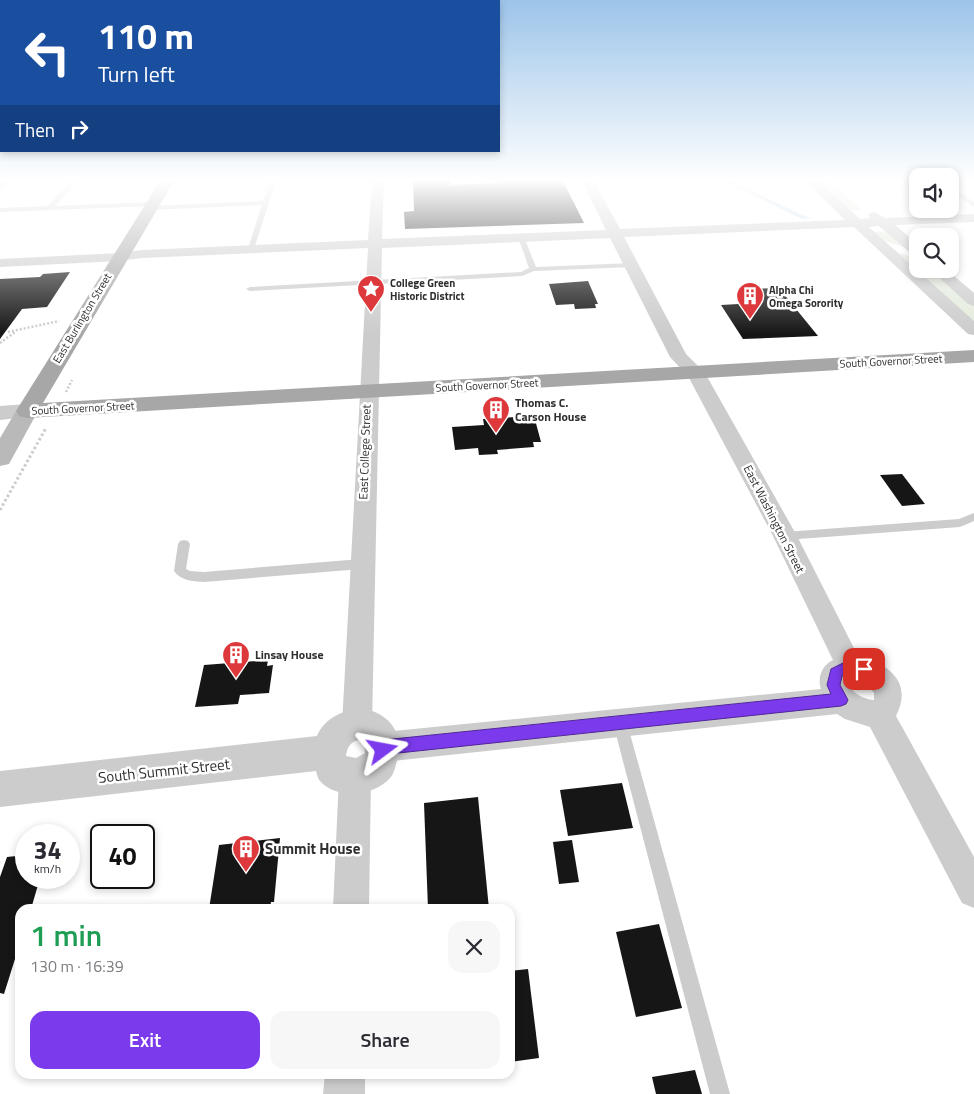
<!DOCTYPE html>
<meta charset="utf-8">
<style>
:root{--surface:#fff;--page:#f7f7f7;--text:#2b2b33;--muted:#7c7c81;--accent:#7c3aed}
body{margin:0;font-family:"Titillium Web",sans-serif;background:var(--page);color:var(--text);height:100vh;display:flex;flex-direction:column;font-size:19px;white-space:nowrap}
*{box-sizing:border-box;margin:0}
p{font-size:16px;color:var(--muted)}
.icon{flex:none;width:28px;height:28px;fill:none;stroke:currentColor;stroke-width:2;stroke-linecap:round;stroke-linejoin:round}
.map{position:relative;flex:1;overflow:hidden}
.drawer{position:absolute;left:15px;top:904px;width:500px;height:175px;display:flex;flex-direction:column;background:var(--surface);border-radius:15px;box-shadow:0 2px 8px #0003}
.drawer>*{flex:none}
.banner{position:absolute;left:0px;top:0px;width:500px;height:152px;box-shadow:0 2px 8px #0003;background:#1a4fa0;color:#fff;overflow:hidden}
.fabs{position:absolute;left:909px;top:168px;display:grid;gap:10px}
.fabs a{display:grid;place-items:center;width:50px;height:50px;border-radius:10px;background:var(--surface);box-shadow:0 2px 8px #0003;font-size:25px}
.speed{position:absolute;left:15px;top:824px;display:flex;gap:10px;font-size:25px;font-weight:700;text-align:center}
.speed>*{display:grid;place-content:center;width:65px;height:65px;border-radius:50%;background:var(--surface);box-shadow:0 2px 8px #0003;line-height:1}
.speed small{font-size:12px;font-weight:400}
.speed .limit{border:2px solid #111;border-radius:8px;background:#fff;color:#111}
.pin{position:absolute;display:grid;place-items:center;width:42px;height:42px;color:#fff;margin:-21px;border-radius:10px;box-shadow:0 2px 8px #0006}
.me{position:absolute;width:55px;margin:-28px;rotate:77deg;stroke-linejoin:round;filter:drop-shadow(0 0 4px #0008)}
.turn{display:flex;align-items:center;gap:18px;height:105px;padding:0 15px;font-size:22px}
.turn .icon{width:65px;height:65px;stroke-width:2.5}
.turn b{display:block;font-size:35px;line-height:42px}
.then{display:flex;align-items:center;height:48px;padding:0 15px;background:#0003;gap:10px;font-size:19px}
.round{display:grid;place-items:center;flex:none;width:52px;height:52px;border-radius:15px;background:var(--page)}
.headline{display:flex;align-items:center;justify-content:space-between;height:85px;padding:0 15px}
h1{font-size:30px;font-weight:600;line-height:38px;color:#1e9e55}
.primary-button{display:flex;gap:10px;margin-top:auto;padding:10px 15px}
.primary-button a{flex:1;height:58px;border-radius:15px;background:var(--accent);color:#fff;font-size:20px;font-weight:600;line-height:58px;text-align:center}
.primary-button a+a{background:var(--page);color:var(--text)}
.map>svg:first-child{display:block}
.green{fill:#e4ebdd}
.water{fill:#cadcea}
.pier{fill:#fff}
.building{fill:#161616}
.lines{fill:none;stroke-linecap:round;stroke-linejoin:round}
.path-far1{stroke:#ccc;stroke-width:2.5;stroke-dasharray:2 2;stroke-linecap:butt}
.path{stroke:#ccc;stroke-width:3;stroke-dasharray:2.5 2.5;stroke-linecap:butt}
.service{fill:#ccc;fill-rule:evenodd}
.minor{fill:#ccc;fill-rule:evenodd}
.tertiary{fill:#ccc;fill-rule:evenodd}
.secondary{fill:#b9b9b9;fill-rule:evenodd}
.primary{fill:#a7a7a7;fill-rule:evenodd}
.route{fill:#7c3aed;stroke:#51269a}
.labels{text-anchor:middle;stroke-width:5;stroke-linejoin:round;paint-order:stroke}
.far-poi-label{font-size:11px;font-weight:bold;fill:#2f2f2f;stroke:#fff;text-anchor:start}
.far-street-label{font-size:11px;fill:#2f2f2f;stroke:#fff}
.poi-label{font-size:12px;font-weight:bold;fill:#2f2f2f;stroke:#fff;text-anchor:start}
.street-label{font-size:12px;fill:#2f2f2f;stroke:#fff}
.near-street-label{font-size:15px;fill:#2f2f2f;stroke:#fff}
.near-poi-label{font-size:15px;font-weight:bold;fill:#2f2f2f;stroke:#fff;text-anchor:start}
</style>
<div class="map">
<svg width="974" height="1094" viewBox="0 0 974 1094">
<rect width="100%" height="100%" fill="#fff"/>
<g class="green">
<path d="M816 181H830L862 210 850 211Z"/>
<path d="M886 231 917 257 918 269H931L974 306V323L874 232Z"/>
</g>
<path class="water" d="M724 181H731L802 215 917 253V257L800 218Z"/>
<path class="pier" d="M818 218 918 252 917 259 798 219Z"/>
<g class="building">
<path d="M413 181H450V185L497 183V181H563L584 223 405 229 404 212 414 211Z"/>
<path d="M70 272 47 307 22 309 0 339V279L40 277 43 274Z"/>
<path d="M588 281 598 304H595L596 308 575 309 574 304 556 305 549 284Z"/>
<path d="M779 288 818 336 743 339 721 305 756 303 745 289Z"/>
<path d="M534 416 541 442H533L534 447 497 450 498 454 479 455 478 448 455 450 452 427 484 425 483 419Z"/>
<path d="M902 474 925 504 902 506 880 475Z"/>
<path d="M268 660 267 666 273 665 269 693 240 695 238 704 195 707 204 665Z"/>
<path d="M622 783 633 828 568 836 560 790Z"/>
<path d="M478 797 489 909H428L424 803Z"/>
<path d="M280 838 274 902H271L270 909H209L219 845Z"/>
<path d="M572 840 579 882 559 884 553 842Z"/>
<path d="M26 855V878H40L31 909H20V943L4 994 0 993V877L7 857Z"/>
<path d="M659 924 682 1008 636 1017 616 932Z"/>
<path d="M528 969 539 1058 510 1062V971Z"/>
<path d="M695 1070 702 1094H656L652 1077Z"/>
</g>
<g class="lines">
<g class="path-far1">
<path d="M8 332 59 321"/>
<path d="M0 343 15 332"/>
<path d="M66 392 72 380"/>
</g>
<path class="path" d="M0 510 46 428"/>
<g class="service">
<path d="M4 181H10L0 190V185Z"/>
<path d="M71 181H77L55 206 152 202 155 204 152 206 0 212V208L48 206Z"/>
<path d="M270 181H276L254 249 251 251 248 249 262 205 150 210 147 208 150 206 263 201Z"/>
<path d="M950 186 974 202V207L950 191Z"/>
<path d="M521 235 524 237 536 267 632 263 635 265 632 267 534 271 522 276 250 291 246 289 250 287 521 272 529 268 518 237Z"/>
<path d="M974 513V521L960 527 785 540 779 536 785 532 959 519Z"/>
<path d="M184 540 188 541 190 544 186 569 190 571 204 572 361 559 365 561 367 564 365 567 361 569 204 582C192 581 181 581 174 571L178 544 180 541Z"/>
<path d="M620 716 625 718 627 723 730 1094H710L613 723 615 718Z"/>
</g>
<g class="minor">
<path d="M372 181H384L382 239 606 230 582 181H594L620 229 845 220 805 181H818L860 219 870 218 868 216 870 213 875 212 885 218 974 214V222L895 225 918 244V256L913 255 879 226 869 227 974 321V335L968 334 854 227 624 237 686 354 705 373 797 536 858 656C890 664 913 683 896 716L974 857V908L962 903 870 727 845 719 837 714 383 762 372 757 368 747 372 737 383 732 821 689C817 678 822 665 833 660L773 536 688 376 670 357 610 238 382 248 372 725 367 735 357 739 347 735 342 725 368 248 142 258 119 261 0 267V259L119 253 142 250 368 240ZM848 679C859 680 866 684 874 693V700C862 699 856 694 848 686Z"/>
<path d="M930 269H946L974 293V306L968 304Z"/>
<path d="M355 761 366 766 371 777 369 909H333L339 777 344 766Z"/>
<path d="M325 1074H365V1094H323Z"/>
</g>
<g class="tertiary">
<path d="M27 404 35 406 38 411 35 416 0 420V406Z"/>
<path d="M359 708C389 711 407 735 396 764 395 769 393 775 390 778 375 796 336 800 320 781 318 779 317 774 316 771L0 807V771L317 736C324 719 341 711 359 708ZM360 740 364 744 365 753 356 758 346 756C347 748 350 741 360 740Z"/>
</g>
<path class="secondary" d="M27 404 35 406 38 411 9 464 0 466V438L19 406Z"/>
<path class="primary" d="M160 181H174L43 403 974 350V362L27 418 19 416 16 411Z"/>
</g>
<linearGradient id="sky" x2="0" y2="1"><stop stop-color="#9cc4e9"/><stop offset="0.54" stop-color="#fff"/><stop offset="1" stop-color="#fff" stop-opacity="0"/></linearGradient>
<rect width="974" height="334" fill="url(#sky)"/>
<path class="route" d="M847 661 869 665 871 669 869 673C859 677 852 671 842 676L840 685 848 700 846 704 841 706 389 754 383 757 378 755 376 750 378 742 383 740 831 694 827 685 831 669Z"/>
<defs>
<symbol id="sight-pin" viewBox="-11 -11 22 30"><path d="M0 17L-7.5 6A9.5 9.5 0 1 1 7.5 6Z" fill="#dd393c" stroke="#fff"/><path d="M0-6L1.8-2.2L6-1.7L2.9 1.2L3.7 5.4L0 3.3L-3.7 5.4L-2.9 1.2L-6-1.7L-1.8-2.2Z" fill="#fff"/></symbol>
<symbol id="building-pin" viewBox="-11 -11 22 30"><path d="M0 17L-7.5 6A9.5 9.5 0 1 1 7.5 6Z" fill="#dd393c" stroke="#fff"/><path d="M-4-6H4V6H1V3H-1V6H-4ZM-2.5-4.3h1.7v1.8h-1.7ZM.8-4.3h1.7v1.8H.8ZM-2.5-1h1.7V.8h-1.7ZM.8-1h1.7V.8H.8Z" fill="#fff"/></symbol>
</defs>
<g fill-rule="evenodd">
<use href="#sight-pin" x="355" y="273" width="32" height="43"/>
<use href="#building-pin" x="734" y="280" width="32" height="43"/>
<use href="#building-pin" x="480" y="394" width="32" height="43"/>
<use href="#building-pin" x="220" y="639" width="32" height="43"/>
<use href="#building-pin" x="230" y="833" width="32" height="43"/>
</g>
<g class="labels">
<g class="far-poi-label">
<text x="390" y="287">College Green<tspan x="390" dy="13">Historic District</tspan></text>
<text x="769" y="294">Alpha Chi<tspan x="769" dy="13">Omega Sorority</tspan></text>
</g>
<g class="far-street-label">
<text transform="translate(82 318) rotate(-59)" y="4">East Burlington Street</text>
<text transform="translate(891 361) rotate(-3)" y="4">South Governor Street</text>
<text transform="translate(487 385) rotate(-3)" y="4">South Governor Street</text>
<text transform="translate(83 408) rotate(-3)" y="4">South Governor Street</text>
</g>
<g class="poi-label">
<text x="515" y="407">Thomas C.<tspan x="515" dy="14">Carson House</tspan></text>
<text x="255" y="659">Linsay House</text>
</g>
<g class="street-label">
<text transform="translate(365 452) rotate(-88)" y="4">East College Street</text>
<text transform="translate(774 519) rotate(63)" y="4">East Washington Street</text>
</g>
<g class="near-street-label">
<text transform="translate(164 771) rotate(-6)" y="5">South Summit Street</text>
</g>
<g class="near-poi-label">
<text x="265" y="854">Summit House</text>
</g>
</g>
</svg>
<div class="fabs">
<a><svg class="icon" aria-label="sound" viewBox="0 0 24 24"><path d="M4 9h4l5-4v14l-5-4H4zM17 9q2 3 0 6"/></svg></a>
<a><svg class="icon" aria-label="search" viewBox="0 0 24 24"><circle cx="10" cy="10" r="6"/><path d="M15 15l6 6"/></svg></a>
</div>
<div class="speed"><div>34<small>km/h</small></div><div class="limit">40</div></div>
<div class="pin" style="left:864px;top:669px;background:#d93025"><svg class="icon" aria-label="arrive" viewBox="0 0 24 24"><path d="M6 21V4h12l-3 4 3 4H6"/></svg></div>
<svg class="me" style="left:383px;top:750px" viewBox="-20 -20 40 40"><path d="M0-17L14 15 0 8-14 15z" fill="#7c3aed" stroke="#fff" stroke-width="4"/></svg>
<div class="banner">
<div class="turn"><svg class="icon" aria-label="left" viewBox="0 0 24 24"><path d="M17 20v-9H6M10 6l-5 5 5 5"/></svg><div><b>110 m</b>Turn left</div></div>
<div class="then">Then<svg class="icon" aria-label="right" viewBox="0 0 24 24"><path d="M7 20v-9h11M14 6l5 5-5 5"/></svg></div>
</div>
<section class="drawer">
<div class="headline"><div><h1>1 min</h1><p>130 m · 16:39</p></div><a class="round"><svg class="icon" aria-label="close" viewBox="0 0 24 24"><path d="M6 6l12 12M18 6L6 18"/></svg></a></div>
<div class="primary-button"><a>Exit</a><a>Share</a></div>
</section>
</div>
